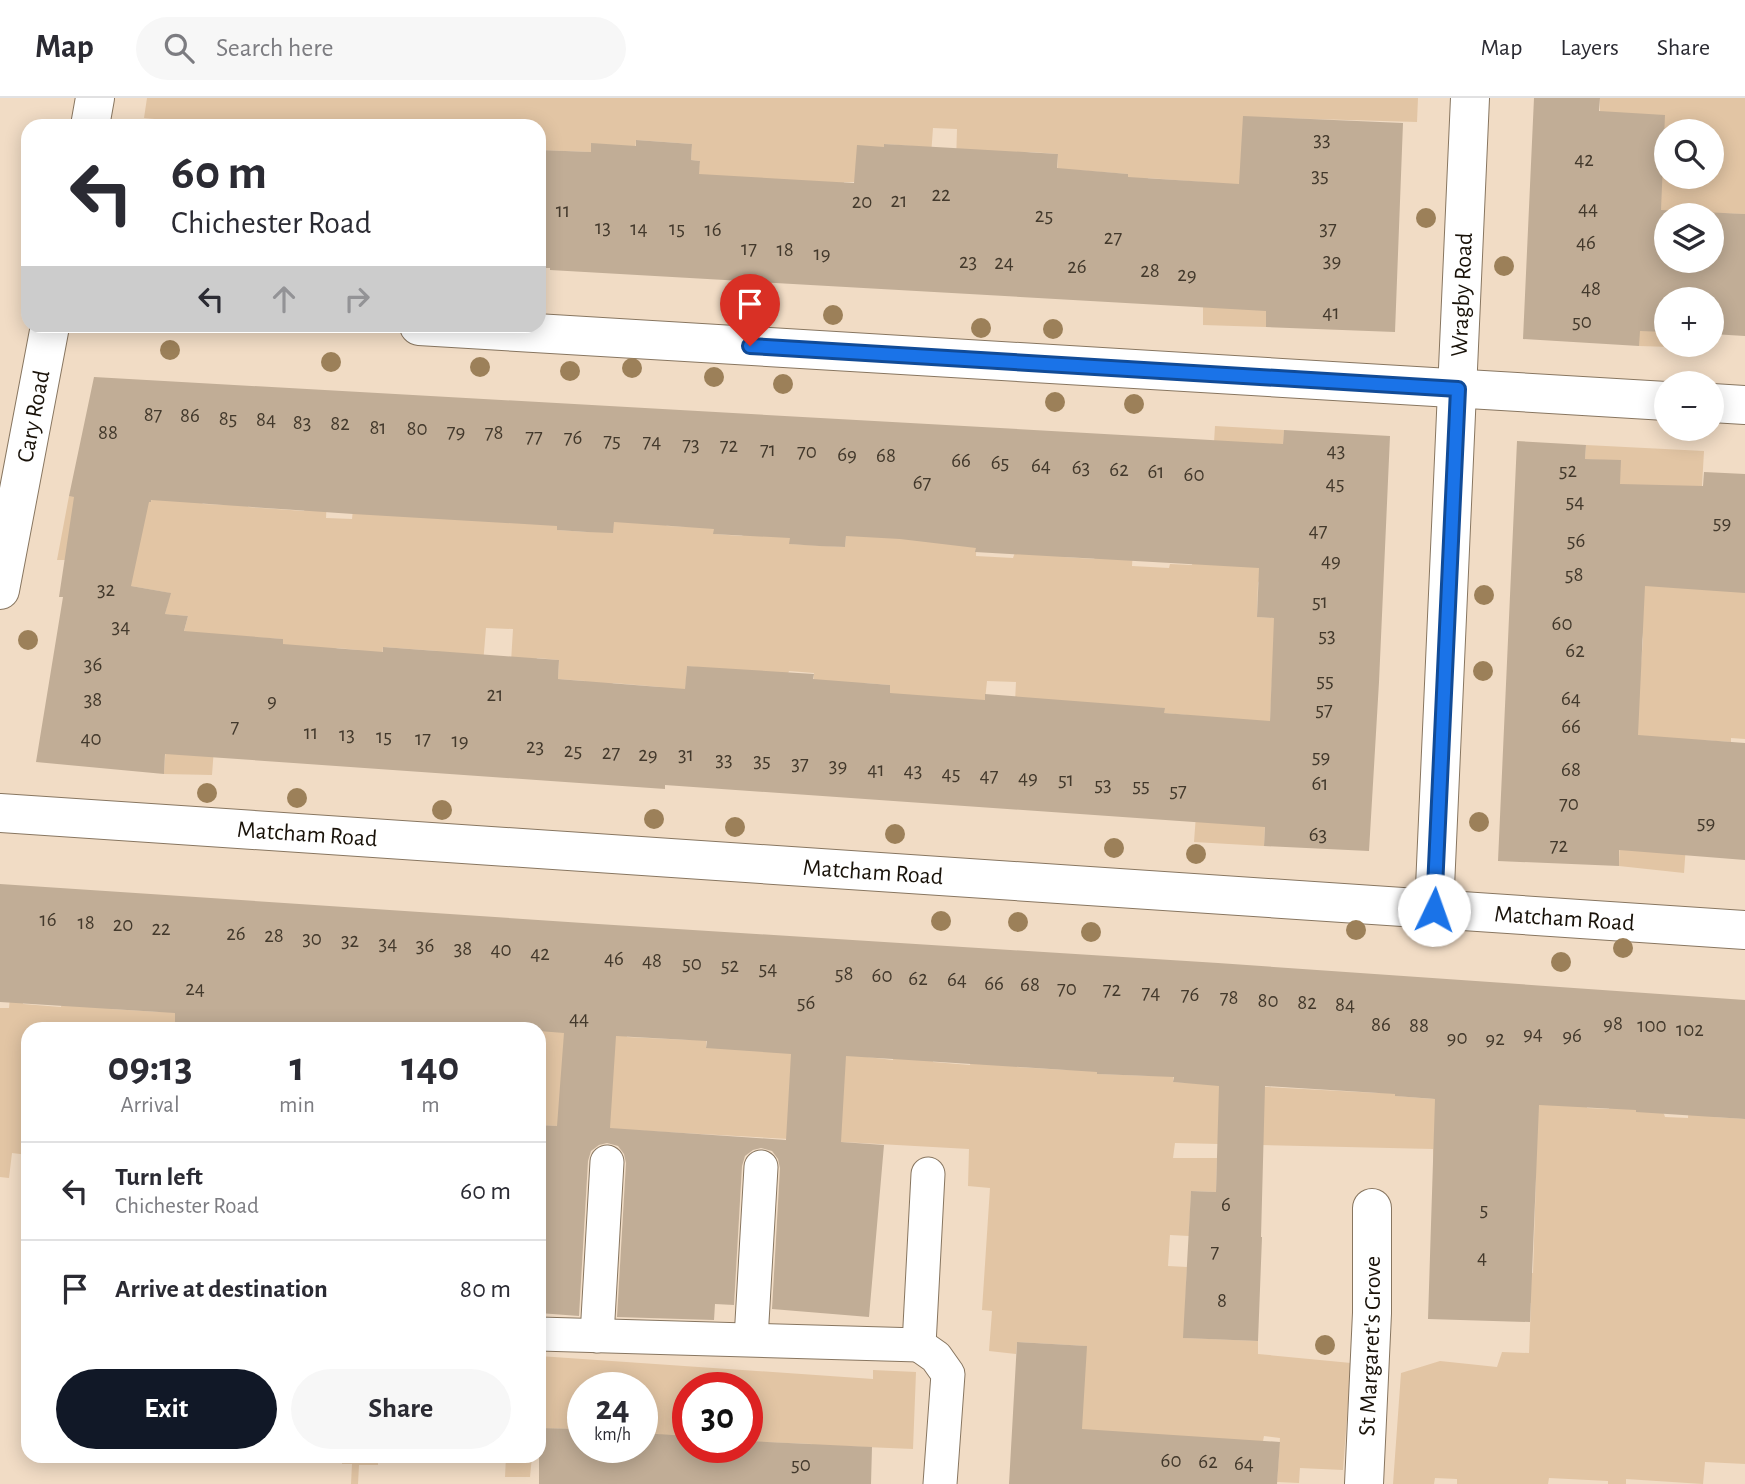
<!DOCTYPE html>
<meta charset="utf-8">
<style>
:root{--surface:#fff;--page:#f7f7f7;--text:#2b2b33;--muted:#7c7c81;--line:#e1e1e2;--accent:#111827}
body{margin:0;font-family:"Alegreya Sans",sans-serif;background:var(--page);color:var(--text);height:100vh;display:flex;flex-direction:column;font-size:26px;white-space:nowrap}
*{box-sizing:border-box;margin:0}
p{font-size:23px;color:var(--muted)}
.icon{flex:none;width:38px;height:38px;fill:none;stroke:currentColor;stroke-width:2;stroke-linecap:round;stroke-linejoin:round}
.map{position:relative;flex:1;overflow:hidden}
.side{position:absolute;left:21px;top:924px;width:525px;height:441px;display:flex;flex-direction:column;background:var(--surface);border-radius:21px;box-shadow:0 4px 18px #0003}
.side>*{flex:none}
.banner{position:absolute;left:21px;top:21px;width:525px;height:214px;border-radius:21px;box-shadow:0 4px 18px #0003;background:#fff;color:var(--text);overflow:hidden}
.fabs{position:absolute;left:1654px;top:21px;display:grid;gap:14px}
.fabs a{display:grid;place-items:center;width:70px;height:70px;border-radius:50%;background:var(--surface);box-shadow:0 4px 18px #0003;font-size:35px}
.speed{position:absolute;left:567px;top:1274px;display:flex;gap:14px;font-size:35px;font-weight:700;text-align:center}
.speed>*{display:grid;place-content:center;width:91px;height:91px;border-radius:50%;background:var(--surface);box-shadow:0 4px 18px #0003;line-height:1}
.speed small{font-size:18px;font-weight:400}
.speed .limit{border:10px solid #d22;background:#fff;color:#111}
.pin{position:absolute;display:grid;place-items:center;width:60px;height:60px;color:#fff;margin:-72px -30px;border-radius:50% 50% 50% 0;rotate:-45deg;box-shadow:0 0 7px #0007}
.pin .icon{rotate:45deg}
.me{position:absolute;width:77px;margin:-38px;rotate:3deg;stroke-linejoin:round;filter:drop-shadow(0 0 5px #0008)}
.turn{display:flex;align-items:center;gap:24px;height:147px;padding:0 35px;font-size:32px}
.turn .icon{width:91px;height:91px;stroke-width:2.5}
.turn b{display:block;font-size:49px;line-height:60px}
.lanes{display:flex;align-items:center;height:66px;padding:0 35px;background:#0003;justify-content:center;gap:35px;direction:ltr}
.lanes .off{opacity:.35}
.eta{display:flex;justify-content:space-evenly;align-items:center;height:119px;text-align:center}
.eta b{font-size:42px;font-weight:700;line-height:49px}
.button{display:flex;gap:14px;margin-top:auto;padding:14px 35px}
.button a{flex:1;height:80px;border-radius:42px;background:var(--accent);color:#fff;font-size:28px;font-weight:700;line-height:80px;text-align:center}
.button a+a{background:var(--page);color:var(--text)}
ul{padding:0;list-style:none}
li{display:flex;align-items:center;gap:21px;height:98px;padding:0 35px;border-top:2px solid var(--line)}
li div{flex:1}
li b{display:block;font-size:26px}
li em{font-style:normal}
header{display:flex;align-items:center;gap:42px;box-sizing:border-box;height:98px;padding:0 35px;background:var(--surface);border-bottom:2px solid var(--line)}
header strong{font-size:33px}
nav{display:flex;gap:38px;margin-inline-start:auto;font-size:24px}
.search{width:490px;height:63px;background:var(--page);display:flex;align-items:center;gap:18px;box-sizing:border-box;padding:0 24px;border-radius:38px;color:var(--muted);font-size:26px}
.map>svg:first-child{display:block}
.green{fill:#e2c5a4;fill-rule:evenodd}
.building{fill:#c1ad96;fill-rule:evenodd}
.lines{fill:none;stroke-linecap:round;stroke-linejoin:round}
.service-casing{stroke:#887660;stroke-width:35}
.minor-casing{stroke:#887660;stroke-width:40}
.service{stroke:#fff;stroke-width:33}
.minor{stroke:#fff;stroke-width:38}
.tree{fill:#9c8059}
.route-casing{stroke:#114b97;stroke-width:18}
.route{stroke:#1a73e8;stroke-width:12}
.labels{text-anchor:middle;stroke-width:7;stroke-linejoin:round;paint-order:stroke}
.number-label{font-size:21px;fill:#43392c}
.street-label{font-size:24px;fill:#191209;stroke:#fee9d2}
</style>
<header>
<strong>Map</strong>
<div class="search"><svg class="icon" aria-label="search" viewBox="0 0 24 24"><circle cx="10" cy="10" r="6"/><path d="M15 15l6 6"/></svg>Search here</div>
<nav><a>Map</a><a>Layers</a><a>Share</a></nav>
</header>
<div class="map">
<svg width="1745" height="1386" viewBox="0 0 1745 1386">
<rect width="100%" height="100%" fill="#f1dcc5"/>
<g class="green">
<path d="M147 0H1418L1417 24 1243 19 1267 197 1266 229 1203 227V210L1207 145 1202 84 1148 80 1145 109 1124 139 1128 76 1075 72 1056 99 1058 56 1030 54 956 66 957 31 933 30 926 127 912 48 885 46 884 49 854 84H844L842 122 698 81 700 63 691 62 692 46 636 42 633 85 591 45V54L539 52V28H254V22L224 21 223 28H187L186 24 144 20Z"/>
<path d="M1600 0H1745V116L1717 115 1712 222V201H1666V247H1702V250L1639 248 1600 13ZM1666 33H1712V79H1666ZM1666 117H1712V163H1666Z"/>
<path d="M1215 328 1284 332 1279 444 1258 485 1257 519 1275 520 1264 748 1194 744 1200 663 1187 617 1164 615V610L1015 604 1016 584 987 583 984 612 886 639 890 587 864 585 810 634 814 575 789 573 787 578 687 568 683 625 660 589 613 585 583 620 585 583 558 581 559 562 537 560 508 614 513 531 486 530 482 578 433 607 437 553 383 549 379 606 358 552 337 550 280 602 283 541 234 538 218 596 212 677 164 676C167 623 174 569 188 518L165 516 170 495 131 488 65 462H57L69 398 151 404 156 348 203 406 228 407 249 396 248 409 304 413 329 358 326 420 352 421 353 411 561 371 557 432 587 434 617 373 667 428 693 429 717 381 714 436 742 438 794 385 790 446 845 449 850 389 978 397 976 458 1013 460 1015 454 1067 402 1064 459 1094 461 1136 406 1132 468 1169 470 1170 466 1192 467 1195 410H1210Z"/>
<path d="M1586 347 1704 353 1699 442 1745 495V641L1731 640V644L1701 642 1690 691 1684 775 1619 768 1620 730 1575 652 1641 566 1643 541 1620 386V363L1585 361Z"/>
<path d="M14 850 26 851 23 906 61 909 62 900 114 857 111 911 159 914 163 861 179 862 175 924 287 931H28V1057L12 1055 9 1080 0 1079V910H9Z"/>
<path d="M542 886 619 891 627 939 689 942 692 897 710 898 706 949 849 906 867 959 893 962 894 946 936 912 933 964 970 967 971 962 1020 917 1017 969 1066 972 1083 923 1098 976 1148 978 1152 926 1177 928 1173 984 1378 995 1397 974 1396 998 1433 1001 1589 985 1587 1010 1609 1011 1613 956 1664 1016 1665 1019 1688 1020 1691 963 1714 1019 1745 1021V1366L1705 1364 1703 1386 1626 1381V1386H1608V1383L1549 1380 1548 1386H1457V1381L1435 1380 1434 1386H1393L1401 1275 1440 1263 1497 1269 1502 1254 1529 1255 1531 1205 1508 1204 1502 1174 1533 1175 1536 1079 1433 1076V1051L1175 1045 1173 1060H1217L1216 1094 1191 1093 1189 1138 1170 1137 1168 1168 1187 1169 1184 1240 1258 1243V1256L1351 1265 1343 1372 1300 1370 1299 1385 1277 1384 1280 1340 1264 1338 1263 1343 1067 1380 1086 1248 1017 1244 1016 1256 989 1253 992 1213 982 1212 990 1090 968 1088 969 1051 539 1027V933Z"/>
<path d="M539 1258 873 1281V1272L916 1274 913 1351 842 1348 811 1386 812 1346 759 1344 747 1349V1290H688V1337H682L680 1384 660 1336 642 1335V1290H583V1331L539 1330Z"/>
<path d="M342 1358H378V1367H359L358 1386H351L352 1366H342Z"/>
<path d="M506 1358H532L530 1379H505Z"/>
</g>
<g class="building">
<path d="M1534 0H1600L1599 13 1665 17 1661 112 1745 116V238L1712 236V201H1666V234L1640 233 1639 248 1523 241ZM1666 117H1712V163H1666Z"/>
<path d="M1243 18 1403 25 1395 234 1266 229V213L550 172V170H539V52L591 54V45L636 48V42L692 46 691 62 700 63 699 76 854 85 857 47 884 49V46L1058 56 1057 70 1128 76V79L1239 86Z"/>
<path d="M94 279 1283 346 1284 332 1390 338 1379 584 1369 753 1264 748 1265 729 665 687V691L165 656 164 676 36 664 63 499H59L74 399 69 398ZM151 402 353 416 557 428V432L587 434 613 435 614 424 714 431 713 436 790 440 789 446 819 448 845 449 846 438 900 441 976 450 975 454 1259 470 1257 519 1274 520 1270 623 1164 615 1165 610 985 596V602L890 595V587L813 581 814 576 687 568 685 591 634 587 558 581 559 562 383 549V554L283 546V541L184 533 188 518 165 516 171 495 131 488 149 404H151Z"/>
<path d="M1517 343 1586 347 1585 361 1621 362 1620 386 1703 388 1704 374 1745 376V495L1645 488 1638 637 1745 645V762L1619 752V768L1498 763Z"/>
<path d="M0 786 598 826 1218 865 1745 902V1021L1636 1014V1012L1539 1007 1530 1224 1428 1221 1435 1001 1395 998V996L1265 988 1261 1139H1262L1258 1243 1183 1240 1191 1093 1216 1094 1219 988 1173 984 1174 979 1097 976V974L846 958 841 1044 884 1047 869 1219 772 1211 780 1070 778 1061 772 1053 761 1050 753 1052 745 1058 742 1068 734 1207 715 1206 714 1222 617 1219 626 1065 624 1056 618 1048 607 1045 599 1047 591 1053 588 1063 579 1218 539 1215V1027L557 1028 564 935 539 933V931H283L175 924V915L0 904ZM616 938 707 943 706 950 791 956 786 1042 610 1030Z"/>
<path d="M1017 1244 1087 1248 1082 1331 1280 1344 1277 1386H1009Z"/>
<path d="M539 1330 583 1331V1349H642V1335L688 1338V1349H747V1343L872 1349 871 1386H539Z"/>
</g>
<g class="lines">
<defs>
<g id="service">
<path d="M928 1076 919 1247 936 1259 948 1276 940 1386"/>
<path d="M539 1236 919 1247"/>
<path d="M597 1238 607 1064"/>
<path d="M751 1241 761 1069"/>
</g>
<g id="minor">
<path d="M90 28 95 0"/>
<path d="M419 228 1666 303"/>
<path d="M1712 305 1745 307"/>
<path id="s1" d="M0 492 50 228"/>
<path id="s2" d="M0 715 1745 832"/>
<path id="s3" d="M1434 812 1470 0"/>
<path id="s4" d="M1364 1386 1372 1215V1110"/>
</g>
</defs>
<use href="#service" class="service-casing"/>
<use href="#minor" class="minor-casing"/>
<use href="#service" class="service"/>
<use href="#minor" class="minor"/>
</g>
<g class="tree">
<circle cx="1426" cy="120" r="10"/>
<circle cx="1504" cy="168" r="10"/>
<circle cx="833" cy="217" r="10"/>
<circle cx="981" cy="230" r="10"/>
<circle cx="1053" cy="231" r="10"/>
<circle cx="170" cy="252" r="10"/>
<circle cx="331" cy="264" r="10"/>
<circle cx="480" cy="269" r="10"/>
<circle cx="632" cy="270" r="10"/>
<circle cx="570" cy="273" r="10"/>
<circle cx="714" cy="279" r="10"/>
<circle cx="783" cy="286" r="10"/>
<circle cx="1055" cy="304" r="10"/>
<circle cx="1134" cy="306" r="10"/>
<circle cx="1484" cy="497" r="10"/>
<circle cx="28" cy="542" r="10"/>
<circle cx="1483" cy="573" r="10"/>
<circle cx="207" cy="695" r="10"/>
<circle cx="297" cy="700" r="10"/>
<circle cx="442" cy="712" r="10"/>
<circle cx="654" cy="721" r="10"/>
<circle cx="1479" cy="724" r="10"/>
<circle cx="735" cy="729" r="10"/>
<circle cx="895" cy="736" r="10"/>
<circle cx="1114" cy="750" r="10"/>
<circle cx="1196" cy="756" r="10"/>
<circle cx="941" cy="823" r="10"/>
<circle cx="1018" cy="824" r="10"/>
<circle cx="1356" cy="832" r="10"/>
<circle cx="1091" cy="834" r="10"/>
<circle cx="1623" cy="850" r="10"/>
<circle cx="1561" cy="864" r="10"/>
<circle cx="1325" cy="1247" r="10"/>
</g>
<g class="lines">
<defs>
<path id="route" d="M750 248 1458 291 1434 812"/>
</defs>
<use href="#route" class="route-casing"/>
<use href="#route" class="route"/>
</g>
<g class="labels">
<g class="number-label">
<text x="1322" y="48">33</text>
<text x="1584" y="68">42</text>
<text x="1320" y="84">35</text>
<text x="941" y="103">22</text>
<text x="899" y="109">21</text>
<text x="862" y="110">20</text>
<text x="1588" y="117">44</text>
<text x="563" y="119">11</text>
<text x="1044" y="124">25</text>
<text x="603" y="136">13</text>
<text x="639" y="137">14</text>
<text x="677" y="137">15</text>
<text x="1328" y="137">37</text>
<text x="713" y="138">16</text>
<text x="1113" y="146">27</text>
<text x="1586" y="151">46</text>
<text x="749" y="157">17</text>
<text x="785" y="158">18</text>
<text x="822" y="162">19</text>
<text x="1332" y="169">39</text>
<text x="968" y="170">23</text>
<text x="1004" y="171">24</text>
<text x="1077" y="175">26</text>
<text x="1150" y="179">28</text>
<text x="1187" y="183">29</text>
<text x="1591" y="197">48</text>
<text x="1331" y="221">41</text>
<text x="1582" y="230">50</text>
<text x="153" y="323">87</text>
<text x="190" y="324">86</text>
<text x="228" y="327">85</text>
<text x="266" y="328">84</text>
<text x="302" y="331">83</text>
<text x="340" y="332">82</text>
<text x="378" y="336">81</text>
<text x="417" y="337">80</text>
<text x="456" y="340">79</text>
<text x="108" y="341">88</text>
<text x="494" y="341">78</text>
<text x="534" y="345">77</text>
<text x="573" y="346">76</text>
<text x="612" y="349">75</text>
<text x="652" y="350">74</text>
<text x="691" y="353">73</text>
<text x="729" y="354">72</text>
<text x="768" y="358">71</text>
<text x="1336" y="359">43</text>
<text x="807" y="360">70</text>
<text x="847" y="363">69</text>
<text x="886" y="364">68</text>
<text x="961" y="369">66</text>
<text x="1000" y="371">65</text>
<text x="1041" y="374">64</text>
<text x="1081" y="376">63</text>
<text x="1119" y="378">62</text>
<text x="1568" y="379">52</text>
<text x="1156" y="380">61</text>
<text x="1194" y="383">60</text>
<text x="922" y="391">67</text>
<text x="1335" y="392">45</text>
<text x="1575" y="410">54</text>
<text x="1722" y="431">59</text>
<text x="1318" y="439">47</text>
<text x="1576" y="449">56</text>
<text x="1331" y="469">49</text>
<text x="1574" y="483">58</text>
<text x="106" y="498">32</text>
<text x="1320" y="510">51</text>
<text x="1562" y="532">60</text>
<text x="121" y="535">34</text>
<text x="1327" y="544">53</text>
<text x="1575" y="559">62</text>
<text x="93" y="573">36</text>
<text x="1325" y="589">55</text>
<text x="495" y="603">21</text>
<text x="1571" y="607">64</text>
<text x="93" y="608">38</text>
<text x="272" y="609">9</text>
<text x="1324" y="618">57</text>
<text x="235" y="635">7</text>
<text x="1571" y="635">66</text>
<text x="311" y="641">11</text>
<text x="347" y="643">13</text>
<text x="384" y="645">15</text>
<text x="91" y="647">40</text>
<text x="423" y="647">17</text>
<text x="460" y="649">19</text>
<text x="535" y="655">23</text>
<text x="573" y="659">25</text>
<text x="611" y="661">27</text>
<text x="648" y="663">29</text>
<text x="686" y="663">31</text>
<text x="1321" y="665">59</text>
<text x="724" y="668">33</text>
<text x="762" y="669">35</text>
<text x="800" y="672">37</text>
<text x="838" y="674">39</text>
<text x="876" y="678">41</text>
<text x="1571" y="678">68</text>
<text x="913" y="679">43</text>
<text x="951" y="682">45</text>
<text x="989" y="684">47</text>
<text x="1028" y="686">49</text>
<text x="1066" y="688">51</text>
<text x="1320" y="692">61</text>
<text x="1103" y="693">53</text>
<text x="1141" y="694">55</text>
<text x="1178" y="699">57</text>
<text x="1569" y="712">70</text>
<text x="1706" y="731">59</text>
<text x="1318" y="743">63</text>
<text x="1559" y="754">72</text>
<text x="48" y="828">16</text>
<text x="86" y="831">18</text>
<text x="123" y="833">20</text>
<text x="161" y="837">22</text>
<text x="236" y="842">26</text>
<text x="274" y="844">28</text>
<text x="312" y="847">30</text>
<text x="350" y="849">32</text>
<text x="388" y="852">34</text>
<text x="425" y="854">36</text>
<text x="463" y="857">38</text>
<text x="501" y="858">40</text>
<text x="540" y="862">42</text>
<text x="614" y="867">46</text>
<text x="652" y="869">48</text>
<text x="692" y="872">50</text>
<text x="730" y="874">52</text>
<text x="768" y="877">54</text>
<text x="844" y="882">58</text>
<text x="882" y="884">60</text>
<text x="918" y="887">62</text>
<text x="957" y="888">64</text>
<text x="994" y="892">66</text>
<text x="1030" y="893">68</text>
<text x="195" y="897">24</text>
<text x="1067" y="897">70</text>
<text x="1112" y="898">72</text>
<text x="1151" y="901">74</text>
<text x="1190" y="903">76</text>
<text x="1229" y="906">78</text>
<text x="1268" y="909">80</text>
<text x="806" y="911">56</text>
<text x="1307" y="911">82</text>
<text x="1345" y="913">84</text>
<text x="579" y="927">44</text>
<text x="1613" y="932">98</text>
<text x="1381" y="933">86</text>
<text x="1419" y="934">88</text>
<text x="1652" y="934">100</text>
<text x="1690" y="938">102</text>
<text x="1533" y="942">94</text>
<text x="1572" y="944">96</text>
<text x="1457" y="946">90</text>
<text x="1495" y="947">92</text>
<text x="1226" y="1113">6</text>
<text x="1484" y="1118">5</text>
<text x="1215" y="1160">7</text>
<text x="1482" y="1166">4</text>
<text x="1222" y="1209">8</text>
<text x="1171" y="1369">60</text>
<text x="1208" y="1370">62</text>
<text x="1244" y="1372">64</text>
<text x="801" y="1373">50</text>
</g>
<g class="street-label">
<text dy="8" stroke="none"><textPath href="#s3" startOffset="616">Wragby Road</textPath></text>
<text dy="8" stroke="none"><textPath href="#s1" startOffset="177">Cary Road</textPath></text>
<text dy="8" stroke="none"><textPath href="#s2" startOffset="308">Matcham Road</textPath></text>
<text dy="8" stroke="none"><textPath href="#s2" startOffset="875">Matcham Road</textPath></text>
<text dy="8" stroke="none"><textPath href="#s2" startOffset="1568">Matcham Road</textPath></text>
<text dy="8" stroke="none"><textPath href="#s4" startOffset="138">St Margaret's Grove</textPath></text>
</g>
</g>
</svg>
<div class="fabs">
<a><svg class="icon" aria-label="search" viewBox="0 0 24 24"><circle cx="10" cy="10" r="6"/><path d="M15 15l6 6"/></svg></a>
<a><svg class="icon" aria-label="layers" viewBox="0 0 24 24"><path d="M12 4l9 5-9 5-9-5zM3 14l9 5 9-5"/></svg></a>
<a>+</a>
<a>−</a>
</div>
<div class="speed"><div>24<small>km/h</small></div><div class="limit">30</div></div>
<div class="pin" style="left:750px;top:248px;background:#d93025"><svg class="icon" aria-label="arrive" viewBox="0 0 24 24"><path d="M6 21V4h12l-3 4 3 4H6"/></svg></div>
<svg class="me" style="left:1434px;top:812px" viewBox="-20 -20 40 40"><circle r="19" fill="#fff"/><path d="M0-13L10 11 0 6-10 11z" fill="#1a73e8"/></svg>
<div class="banner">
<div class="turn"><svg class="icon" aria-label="left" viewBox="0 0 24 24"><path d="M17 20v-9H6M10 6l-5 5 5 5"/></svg><div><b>60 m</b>Chichester Road</div></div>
<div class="lanes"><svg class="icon" aria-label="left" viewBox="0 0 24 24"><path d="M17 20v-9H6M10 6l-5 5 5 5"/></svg><svg class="icon off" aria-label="ahead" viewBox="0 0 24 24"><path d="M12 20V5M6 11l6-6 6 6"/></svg><svg class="icon off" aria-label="right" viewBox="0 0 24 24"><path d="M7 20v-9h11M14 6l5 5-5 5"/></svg></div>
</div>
<section class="side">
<div class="eta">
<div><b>09:13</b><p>Arrival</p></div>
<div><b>1</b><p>min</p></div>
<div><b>140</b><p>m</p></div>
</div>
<ul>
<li><svg class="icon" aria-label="left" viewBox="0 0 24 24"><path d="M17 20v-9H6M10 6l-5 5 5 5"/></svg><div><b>Turn left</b><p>Chichester Road</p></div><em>60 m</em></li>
<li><svg class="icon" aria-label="arrive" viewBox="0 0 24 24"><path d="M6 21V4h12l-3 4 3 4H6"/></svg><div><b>Arrive at destination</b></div><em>80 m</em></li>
</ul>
<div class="button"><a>Exit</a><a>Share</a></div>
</section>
</div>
